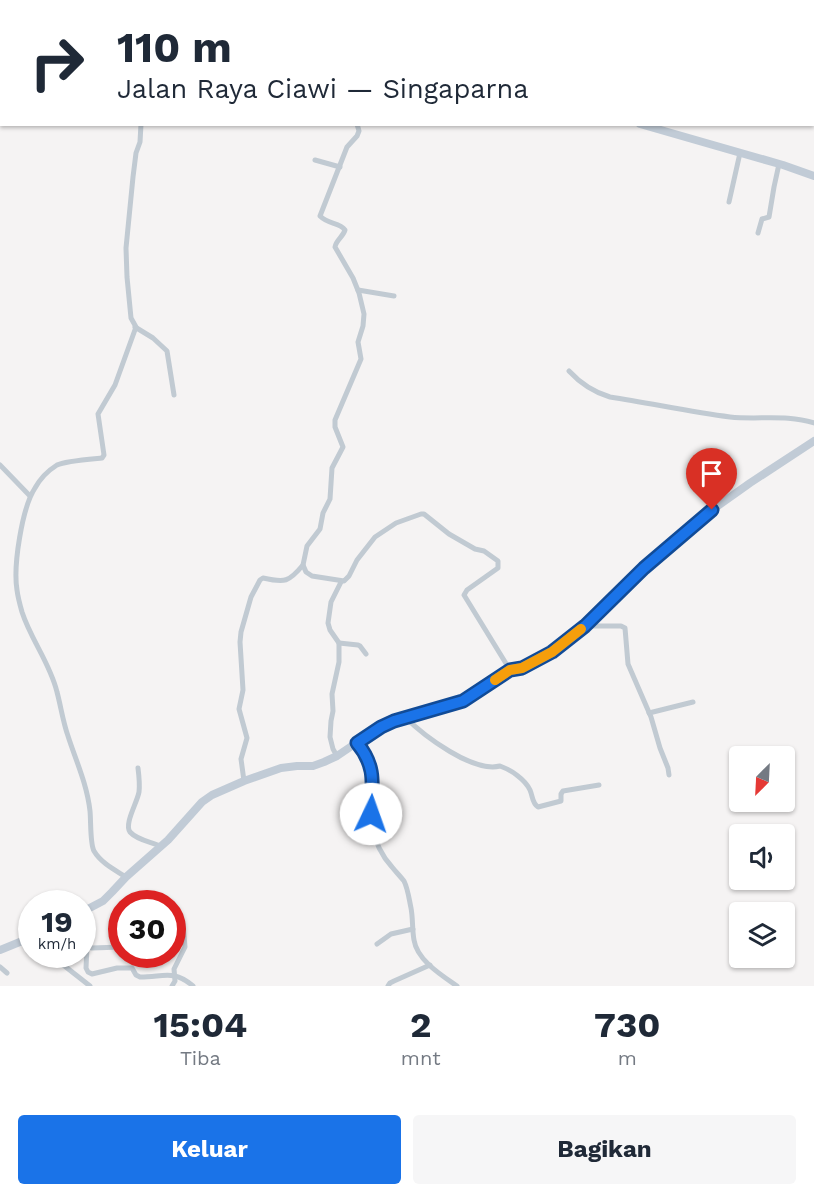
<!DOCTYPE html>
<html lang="id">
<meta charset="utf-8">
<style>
:root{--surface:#fff;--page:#f6f6f7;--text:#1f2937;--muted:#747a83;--accent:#1a73e8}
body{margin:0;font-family:"Work Sans",sans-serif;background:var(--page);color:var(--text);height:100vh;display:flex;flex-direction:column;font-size:22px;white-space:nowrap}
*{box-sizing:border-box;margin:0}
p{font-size:20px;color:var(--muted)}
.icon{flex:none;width:33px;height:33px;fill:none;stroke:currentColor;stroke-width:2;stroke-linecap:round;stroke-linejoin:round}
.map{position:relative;height:986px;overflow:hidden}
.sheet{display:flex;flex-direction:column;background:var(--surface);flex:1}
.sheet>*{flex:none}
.banner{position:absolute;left:0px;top:0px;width:814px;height:126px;box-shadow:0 2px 4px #0004;background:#fff;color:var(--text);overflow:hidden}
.needle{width:39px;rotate:204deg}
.fabs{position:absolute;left:729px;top:746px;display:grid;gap:12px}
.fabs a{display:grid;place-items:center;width:66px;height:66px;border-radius:6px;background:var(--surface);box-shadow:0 2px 4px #0004;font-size:30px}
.speed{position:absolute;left:18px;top:890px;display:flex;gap:12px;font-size:30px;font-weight:700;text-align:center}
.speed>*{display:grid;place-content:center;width:78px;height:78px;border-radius:50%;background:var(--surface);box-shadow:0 2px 4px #0004;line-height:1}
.speed small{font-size:15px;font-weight:400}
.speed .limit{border:9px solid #d22;background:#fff;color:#111}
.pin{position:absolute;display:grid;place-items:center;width:51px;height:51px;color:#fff;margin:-62px -26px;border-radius:50% 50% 50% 0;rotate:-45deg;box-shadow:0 0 6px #0007}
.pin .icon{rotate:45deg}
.me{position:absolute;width:66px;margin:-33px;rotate:3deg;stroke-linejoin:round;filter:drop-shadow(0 0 4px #0008)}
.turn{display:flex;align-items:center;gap:21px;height:126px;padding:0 18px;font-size:27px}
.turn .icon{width:78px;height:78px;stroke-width:2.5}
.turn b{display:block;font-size:42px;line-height:51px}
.eta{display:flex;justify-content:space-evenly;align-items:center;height:102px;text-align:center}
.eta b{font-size:36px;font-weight:700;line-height:42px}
.button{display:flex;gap:12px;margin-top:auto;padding:12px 18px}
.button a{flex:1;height:69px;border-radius:6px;background:var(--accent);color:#fff;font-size:24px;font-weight:700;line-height:69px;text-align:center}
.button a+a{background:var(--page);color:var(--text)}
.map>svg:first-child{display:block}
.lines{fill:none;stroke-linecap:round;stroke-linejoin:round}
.river{stroke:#90daee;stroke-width:8}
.street{stroke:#c1cad2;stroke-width:5}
.secondary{stroke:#c1cbd6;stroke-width:8}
.route-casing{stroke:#114b97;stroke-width:15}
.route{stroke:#1a73e8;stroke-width:10}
.slow{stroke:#f59e0b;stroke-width:10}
</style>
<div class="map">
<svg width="814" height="986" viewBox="0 0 814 986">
<rect width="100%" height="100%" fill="#f5f3f3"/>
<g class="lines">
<g class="river">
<path d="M784 0 786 2"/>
<path d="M813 21 814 22"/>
</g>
<g class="street">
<path d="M120 0V2"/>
<path d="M795 0 797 2"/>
<path d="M234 2V0"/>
<path d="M805 2V0"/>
<path d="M813 13 814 14"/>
<path d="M357 124 359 131 357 136 347 147 320 216C329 225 339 222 345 230 343 237 336 240 335 247L353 278 359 293 364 314 363 326 358 342 361 359 335 420V427L343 447 332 468 330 499 323 513 320 529 307 546 303 565 306 572 312 576 344 581 349 576 357 560 375 537 396 523 421 514H424L449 534 475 549 484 551 498 561V568L467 590 464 595 510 670"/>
<path d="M315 160 340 167"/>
<path d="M729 202 740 153"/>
<path d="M758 233 762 219 769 217 774 187 779 164"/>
<path d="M358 290 394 296"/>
<path d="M135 327 153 338 167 351 174 395"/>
<path d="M569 371C581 384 593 392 610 397 650 403 690 412 730 417 758 420 787 414 814 423"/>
<path d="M0 465 30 496"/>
<path d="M585 626H621L625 628 628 664 651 717 660 748 668 768 669 775"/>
<path d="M339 643 358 645 360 646 366 654"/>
<path d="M649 713 693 702"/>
<path d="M405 717C424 736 473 773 500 766 511 770 525 779 530 790 533 797 532 803 538 807L561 801V794L563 791 599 785"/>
<path d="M357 743C383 773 366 793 372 826 375 842 381 855 392 867 396 872 400 876 404 881 408 889 409 899 411 908 413 918 412 929 414 940 417 960 441 975 457 986"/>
<path d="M337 756 333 749 330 737 331 721 333 711 332 694 339 662V643L330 630 328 623 331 602 341 582"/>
<path d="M138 768C139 776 140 784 139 792 137 803 124 824 130 832 137 840 151 842 160 846"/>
<path d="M244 781 241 759 247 738 239 709 243 690 240 642 241 632 251 597 260 580 263 578C285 583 289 582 303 565"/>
<path d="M126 877C115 870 101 863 94 851 90 844 91 821 90 811 87 784 76 761 68 736 63 722 61 707 57 692 50 663 31 640 22 612 20 605 18 598 17 590 13 566 22 508 35 488 40 479 49 470 57 465 65 461 92 459 102 458L104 455 98 414 115 385 136 327 131 318 127 277 126 248 133 177 136 153 140 142 141 124"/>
<path d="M377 944 391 934 413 929"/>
<path d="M82 945 92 948 121 947"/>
<path d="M87 947 86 968 88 972 92 974 117 968H132L136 975 140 977C164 977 173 969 193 986"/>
<path d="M56 954 62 964 90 986"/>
<path d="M0 967 7 973"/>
<path d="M172 986 175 981 174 969 185 947 183 924"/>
<path d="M388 986 390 983 394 981 430 965"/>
</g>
<g class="secondary">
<path d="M2 0 7 2"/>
<path d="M640 124 783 165 814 176"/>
<path d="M82 912 103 901 112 892 126 877 168 840 202 802 212 795 244 781 281 768 297 766H313L324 762 337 756 368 735 394 721 463 701 510 670 522 668 552 652 585 626 644 568 712 510 750 483 814 441"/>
<path d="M0 950 32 937"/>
</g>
</g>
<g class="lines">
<defs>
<path id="route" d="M371 814C372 785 377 767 357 743L381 727 394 721 463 701 510 670 522 668 552 652 585 626 644 568 712 510"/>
</defs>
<use href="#route" class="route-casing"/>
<use href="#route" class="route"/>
<path class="slow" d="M495 680 510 670 522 668 552 652 581 629"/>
</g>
</svg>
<div class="fabs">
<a><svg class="needle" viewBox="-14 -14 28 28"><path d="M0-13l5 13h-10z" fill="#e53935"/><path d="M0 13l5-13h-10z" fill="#747a83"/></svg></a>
<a><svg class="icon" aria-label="sound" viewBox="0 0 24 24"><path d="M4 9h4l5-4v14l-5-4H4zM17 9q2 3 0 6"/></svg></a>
<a><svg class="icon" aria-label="layers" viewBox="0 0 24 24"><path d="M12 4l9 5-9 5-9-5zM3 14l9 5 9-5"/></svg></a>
</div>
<div class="speed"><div>19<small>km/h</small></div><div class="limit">30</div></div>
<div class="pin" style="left:712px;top:510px;background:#d93025"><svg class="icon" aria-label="arrive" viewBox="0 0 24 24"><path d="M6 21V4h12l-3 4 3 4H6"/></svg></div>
<svg class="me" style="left:371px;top:814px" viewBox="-20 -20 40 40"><circle r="19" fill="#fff"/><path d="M0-13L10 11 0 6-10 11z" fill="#1a73e8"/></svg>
<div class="banner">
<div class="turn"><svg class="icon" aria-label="right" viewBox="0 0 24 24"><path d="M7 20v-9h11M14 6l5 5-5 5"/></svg><div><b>110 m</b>Jalan Raya Ciawi — Singaparna</div></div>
</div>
</div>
<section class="sheet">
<div class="eta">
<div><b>15:04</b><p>Tiba</p></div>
<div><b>2</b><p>mnt</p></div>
<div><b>730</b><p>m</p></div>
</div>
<div class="button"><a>Keluar</a><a>Bagikan</a></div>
</section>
